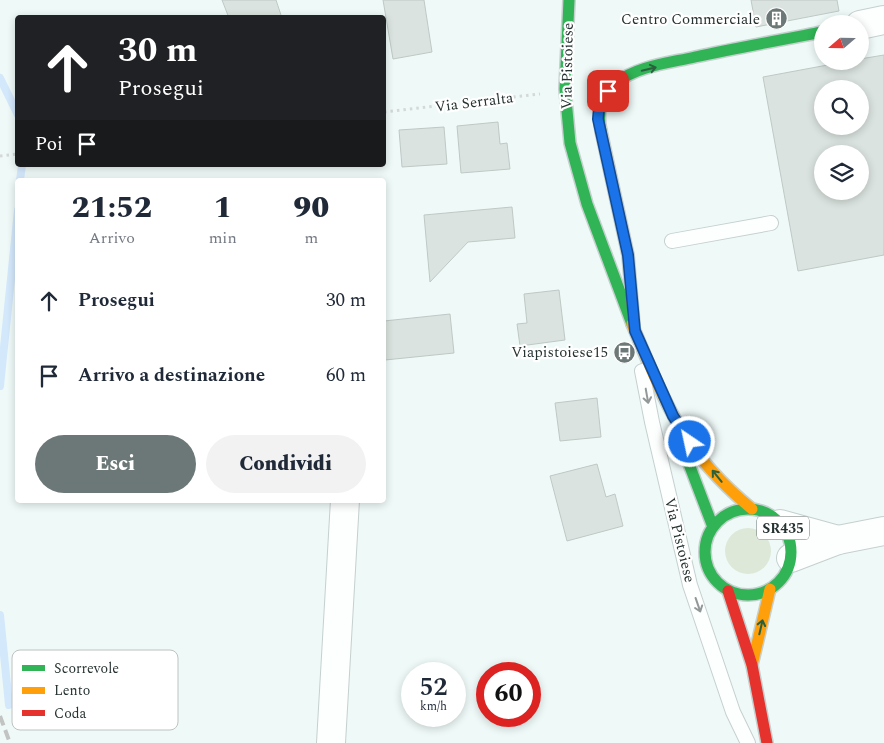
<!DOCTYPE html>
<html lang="it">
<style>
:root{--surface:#fff;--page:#f2f2f3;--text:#1f2937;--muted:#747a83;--accent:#6c7877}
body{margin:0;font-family:Spectral,serif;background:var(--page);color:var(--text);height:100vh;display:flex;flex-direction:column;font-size:19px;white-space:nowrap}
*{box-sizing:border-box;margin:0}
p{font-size:16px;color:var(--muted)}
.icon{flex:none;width:28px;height:28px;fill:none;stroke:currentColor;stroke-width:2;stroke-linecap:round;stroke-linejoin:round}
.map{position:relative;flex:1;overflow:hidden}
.side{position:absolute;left:15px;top:178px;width:371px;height:325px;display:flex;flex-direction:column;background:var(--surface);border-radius:5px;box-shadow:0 2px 8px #0003}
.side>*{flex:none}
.guide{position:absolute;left:15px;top:15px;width:371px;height:152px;border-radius:5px;box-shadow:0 2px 8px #0003;background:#202124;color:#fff;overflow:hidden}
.needle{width:32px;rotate:250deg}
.tools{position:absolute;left:814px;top:15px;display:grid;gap:10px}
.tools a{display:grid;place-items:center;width:55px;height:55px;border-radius:50%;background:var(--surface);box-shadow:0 2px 8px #0003;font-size:25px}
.speed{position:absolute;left:401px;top:662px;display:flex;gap:10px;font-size:25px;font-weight:700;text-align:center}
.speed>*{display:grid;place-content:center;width:65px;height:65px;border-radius:50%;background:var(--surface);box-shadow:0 2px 8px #0003;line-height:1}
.speed small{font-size:12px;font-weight:400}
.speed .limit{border:8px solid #d22;background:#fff;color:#111}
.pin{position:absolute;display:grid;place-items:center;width:42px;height:42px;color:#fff;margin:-21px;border-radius:10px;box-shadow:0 2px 8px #0006}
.me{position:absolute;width:55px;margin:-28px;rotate:326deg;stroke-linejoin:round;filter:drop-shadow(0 0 4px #0008)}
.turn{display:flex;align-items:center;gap:18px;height:105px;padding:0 20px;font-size:22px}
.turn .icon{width:65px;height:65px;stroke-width:2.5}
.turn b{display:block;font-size:35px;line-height:42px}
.then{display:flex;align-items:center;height:48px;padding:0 20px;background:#0003;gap:10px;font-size:19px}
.eta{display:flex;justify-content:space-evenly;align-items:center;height:85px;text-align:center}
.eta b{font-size:30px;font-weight:800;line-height:35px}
.cta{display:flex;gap:10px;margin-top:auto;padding:10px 20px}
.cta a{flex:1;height:58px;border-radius:30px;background:var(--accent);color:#fff;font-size:20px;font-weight:800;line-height:58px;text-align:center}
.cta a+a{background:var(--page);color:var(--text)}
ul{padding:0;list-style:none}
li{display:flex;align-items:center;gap:15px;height:75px;padding:0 20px}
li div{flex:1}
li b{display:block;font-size:19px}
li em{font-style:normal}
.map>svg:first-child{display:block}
.green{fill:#dee8d8}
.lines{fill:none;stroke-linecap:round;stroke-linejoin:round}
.stream{stroke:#d4e8fc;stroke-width:8}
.building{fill:#dae3df;stroke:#bfc8c5;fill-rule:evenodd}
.lane-casing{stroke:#c5d0cf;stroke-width:16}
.street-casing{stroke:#c5d0cf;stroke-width:30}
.fast-casing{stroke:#c5d0cf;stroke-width:14}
.slow-casing{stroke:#c5d0cf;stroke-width:14}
.jam-casing{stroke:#c5d0cf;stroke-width:14}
.path{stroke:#d4d8d7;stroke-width:3;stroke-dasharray:2.5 4;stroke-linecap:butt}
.lane{stroke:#fdfefe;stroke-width:14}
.street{stroke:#fdfefe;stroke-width:28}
.fast{stroke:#30b455;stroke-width:11}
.slow{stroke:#ff9f0a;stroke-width:11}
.jam{stroke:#e5322d;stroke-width:11}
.rail{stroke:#c2c4c4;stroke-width:4;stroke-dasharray:10 5;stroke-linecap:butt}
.oneway{stroke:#2a603e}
.oneway2{stroke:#929898}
.route-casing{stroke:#114b97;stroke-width:12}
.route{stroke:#1a73e8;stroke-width:9}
.labels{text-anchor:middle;stroke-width:4.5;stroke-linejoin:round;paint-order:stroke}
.shield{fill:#fff;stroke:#67706f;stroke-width:1}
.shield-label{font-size:14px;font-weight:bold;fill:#263231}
.poi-label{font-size:15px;fill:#263231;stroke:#fff;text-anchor:end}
.street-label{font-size:15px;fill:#263231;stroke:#fff}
.key{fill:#fff;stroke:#bec2c1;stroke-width:1}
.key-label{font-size:14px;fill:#263231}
</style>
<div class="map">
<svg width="884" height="743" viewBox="0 0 884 743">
<rect width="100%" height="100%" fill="#effaf8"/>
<circle class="green" cx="748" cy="551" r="23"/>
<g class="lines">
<g class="stream">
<path d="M0 78 18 115"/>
<path d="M20 180 22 165"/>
<path d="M0 386 18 210"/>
<path d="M0 615 9 705"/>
</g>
</g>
<g class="building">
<path d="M222 0H276L282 18H229Z"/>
<path d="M383 0H424L432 52 393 59Z"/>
<path d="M751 0H837L839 11 756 27Z"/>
<path d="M884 55V255L798 271 763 77 849 61H860V59ZM822 89H860V126H822ZM822 154H860V191H822Z"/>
<path d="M498 122 500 144 507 143 510 169 461 173 457 126Z"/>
<path d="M444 127 447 164 402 167 399 130Z"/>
<path d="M512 207 515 238 468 242 430 282 424 215Z"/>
<path d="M559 290 565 340 520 346 517 324 527 323 524 294Z"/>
<path d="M450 314 454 353 385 360 384 321Z"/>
<path d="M597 398 601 437 560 441 555 403Z"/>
<path d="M597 464 606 497 615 494 623 526 567 541 550 476Z"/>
</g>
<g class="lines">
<defs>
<g id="lane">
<path d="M672 241 771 223"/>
<path d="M642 371 652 422 690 585 733 712 748 743"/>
</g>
<g id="street">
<path d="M860 25 884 20"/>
<path d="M780 524 838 540"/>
<path d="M791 558 838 540 884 531"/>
<path d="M331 743 345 500"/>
</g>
<g id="fast">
<path d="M569 0 565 89 570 143 587 204 632 324"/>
<path d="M601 131C597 113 601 95 616 83 637 66 669 63 695 57 737 48 780 40 822 32"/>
<path d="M684 451 713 527"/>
<circle cx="748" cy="552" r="43"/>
</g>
<g id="slow">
<path d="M601 131 628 255 634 325"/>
<path d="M632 324C647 359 661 396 681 429 699 460 724 486 752 509"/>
<path d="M752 665 770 589"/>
</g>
<path id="jam" d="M728 591 752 665 767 743"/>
</defs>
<use href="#lane" class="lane-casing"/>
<use href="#street" class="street-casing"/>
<use href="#fast" class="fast-casing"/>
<use href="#slow" class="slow-casing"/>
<use href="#jam" class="jam-casing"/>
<g class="path">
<path d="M384 112 540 94"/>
<path d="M0 156 18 154"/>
</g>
<use href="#lane" class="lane"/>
<use href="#street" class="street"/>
<use href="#fast" class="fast"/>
<use href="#slow" class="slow"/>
<use href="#jam" class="jam"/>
<path class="rail" d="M0 716 10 743"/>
</g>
<defs><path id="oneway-shaft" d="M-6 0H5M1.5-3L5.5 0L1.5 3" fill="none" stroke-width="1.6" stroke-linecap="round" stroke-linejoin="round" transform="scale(1.25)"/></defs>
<g class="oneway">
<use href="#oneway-shaft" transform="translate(649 69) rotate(-14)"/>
<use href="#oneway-shaft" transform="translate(717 476) rotate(-129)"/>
<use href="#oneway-shaft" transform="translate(761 627) rotate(-77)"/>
</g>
<g class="oneway2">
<use href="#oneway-shaft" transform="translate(647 396) rotate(80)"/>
<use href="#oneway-shaft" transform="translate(698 605) rotate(71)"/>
</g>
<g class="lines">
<defs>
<path id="route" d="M608 91 599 108 598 119 628 255 635 331 673 416 690 442"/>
</defs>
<use href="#route" class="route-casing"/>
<use href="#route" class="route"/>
</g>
<defs>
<symbol id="building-disc" viewBox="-11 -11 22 22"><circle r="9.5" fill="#6c7877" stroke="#fff"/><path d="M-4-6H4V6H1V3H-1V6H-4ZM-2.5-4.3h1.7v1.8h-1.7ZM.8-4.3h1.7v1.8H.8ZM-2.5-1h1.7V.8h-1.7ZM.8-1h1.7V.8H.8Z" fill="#fff"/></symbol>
<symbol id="bus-disc" viewBox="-11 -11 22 22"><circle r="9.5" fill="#6c7877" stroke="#fff"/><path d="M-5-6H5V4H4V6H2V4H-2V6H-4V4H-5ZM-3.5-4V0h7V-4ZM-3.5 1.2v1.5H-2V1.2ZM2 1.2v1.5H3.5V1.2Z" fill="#fff"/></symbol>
</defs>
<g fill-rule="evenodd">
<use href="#building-disc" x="764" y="6" width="25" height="25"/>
<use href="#bus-disc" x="612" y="340" width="25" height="25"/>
</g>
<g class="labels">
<rect class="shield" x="757" y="516.5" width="52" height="23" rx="4"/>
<g class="shield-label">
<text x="783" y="533">SR435</text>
</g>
<g class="poi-label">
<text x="760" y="24">Centro Commerciale</text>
<text x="608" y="357">Viapistoiese15</text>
</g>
<g class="street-label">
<text transform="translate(567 66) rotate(-89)" y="5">Via Pistoiese</text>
<text transform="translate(474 102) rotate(-7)" y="5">Via Serralta</text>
<text transform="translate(680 540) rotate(76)" y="5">Via Pistoiese</text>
</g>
</g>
<rect x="12" y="650" width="166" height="80" rx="8" class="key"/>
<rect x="22" y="665" width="23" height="6" fill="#30b455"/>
<rect x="22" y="687" width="23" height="7" fill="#ff9f0a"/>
<rect x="22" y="710" width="23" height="6" fill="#e5322d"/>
<g class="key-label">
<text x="54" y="673">Scorrevole</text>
<text x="54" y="695">Lento</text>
<text x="54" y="718">Coda</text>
</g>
</svg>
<div class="tools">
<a><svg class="needle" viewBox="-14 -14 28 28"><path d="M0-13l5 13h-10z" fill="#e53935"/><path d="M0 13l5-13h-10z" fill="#747a83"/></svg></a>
<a><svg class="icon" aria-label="search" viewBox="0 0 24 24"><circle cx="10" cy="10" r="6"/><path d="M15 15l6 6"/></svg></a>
<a><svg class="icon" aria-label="layers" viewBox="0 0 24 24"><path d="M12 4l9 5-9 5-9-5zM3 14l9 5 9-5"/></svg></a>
</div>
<div class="speed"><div>52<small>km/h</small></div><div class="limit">60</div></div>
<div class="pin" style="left:608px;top:91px;background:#d93025"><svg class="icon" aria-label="arrive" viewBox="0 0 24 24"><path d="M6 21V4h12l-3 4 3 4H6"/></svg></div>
<svg class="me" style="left:690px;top:442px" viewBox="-20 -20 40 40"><circle r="17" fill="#1a73e8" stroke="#fff" stroke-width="3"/><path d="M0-11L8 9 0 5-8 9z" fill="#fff"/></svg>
<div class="guide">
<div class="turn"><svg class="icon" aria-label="ahead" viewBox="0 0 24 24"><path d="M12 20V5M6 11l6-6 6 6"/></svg><div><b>30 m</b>Prosegui</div></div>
<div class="then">Poi<svg class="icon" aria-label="arrive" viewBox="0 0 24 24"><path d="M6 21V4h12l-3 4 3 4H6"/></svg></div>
</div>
<section class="side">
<div class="eta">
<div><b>21:52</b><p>Arrivo</p></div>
<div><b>1</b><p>min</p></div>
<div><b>90</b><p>m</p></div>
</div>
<ul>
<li><svg class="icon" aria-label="ahead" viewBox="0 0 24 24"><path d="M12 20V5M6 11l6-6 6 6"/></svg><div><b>Prosegui</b></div><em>30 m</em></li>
<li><svg class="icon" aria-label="arrive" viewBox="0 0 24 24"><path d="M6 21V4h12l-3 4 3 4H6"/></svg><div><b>Arrivo a destinazione</b></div><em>60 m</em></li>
</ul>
<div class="cta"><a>Esci</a><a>Condividi</a></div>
</section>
</div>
